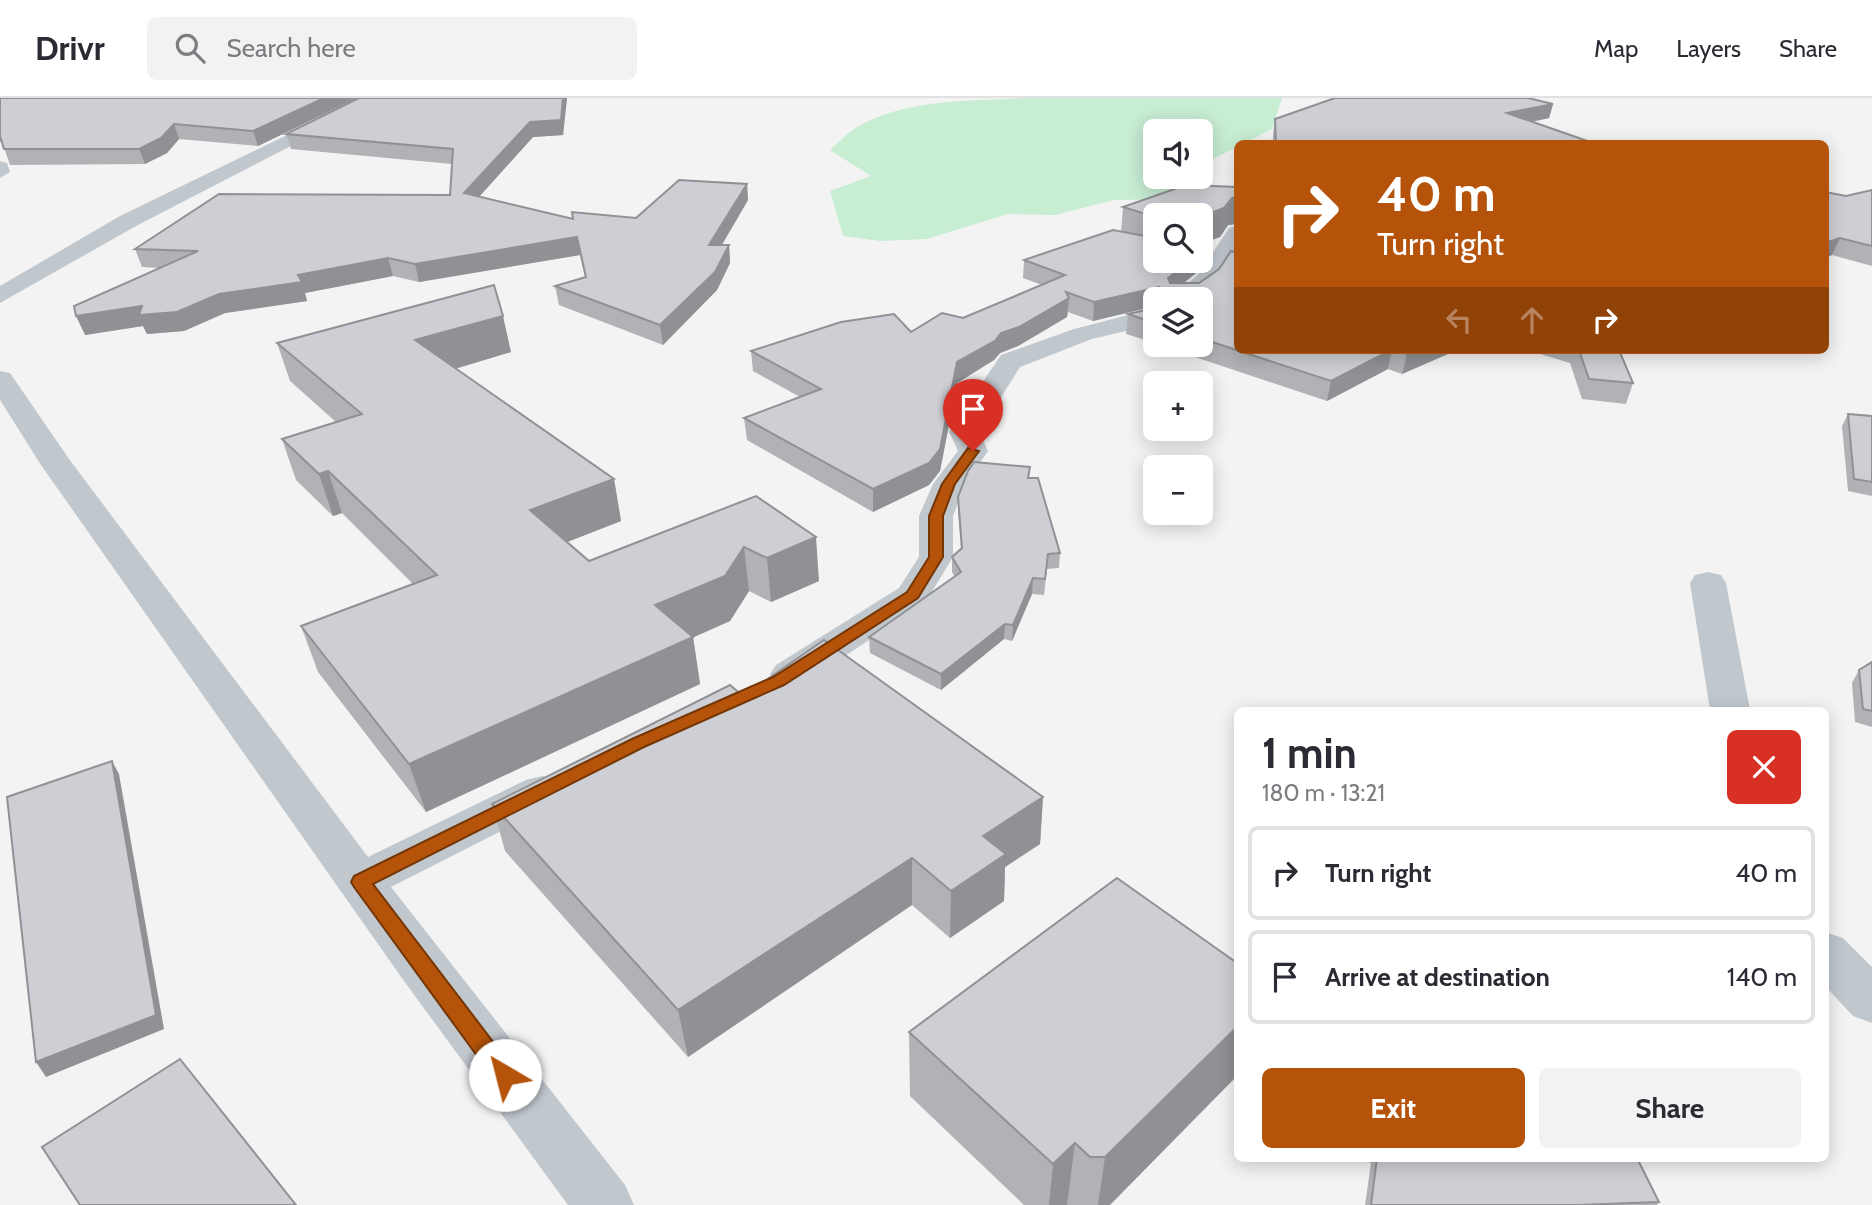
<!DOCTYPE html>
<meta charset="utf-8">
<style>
:root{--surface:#fff;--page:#f2f2f3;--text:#2b2b33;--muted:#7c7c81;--line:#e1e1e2;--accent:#b45309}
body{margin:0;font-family:Cabin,sans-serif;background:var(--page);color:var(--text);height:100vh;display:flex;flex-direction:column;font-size:26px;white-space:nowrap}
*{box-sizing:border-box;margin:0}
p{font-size:23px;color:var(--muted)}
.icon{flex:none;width:38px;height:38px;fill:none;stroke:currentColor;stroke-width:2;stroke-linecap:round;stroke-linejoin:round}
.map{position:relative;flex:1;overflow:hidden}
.details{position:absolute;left:1234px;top:609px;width:595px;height:455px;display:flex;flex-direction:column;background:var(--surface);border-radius:10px;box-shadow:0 4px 18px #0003}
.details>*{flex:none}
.hud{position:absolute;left:1234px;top:42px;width:595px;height:214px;border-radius:10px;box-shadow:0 4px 18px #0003;background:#b45309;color:#fff;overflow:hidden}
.buttons{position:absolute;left:1143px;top:21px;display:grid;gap:14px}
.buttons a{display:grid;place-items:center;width:70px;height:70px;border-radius:10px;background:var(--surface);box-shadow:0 4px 18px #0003;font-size:35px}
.pin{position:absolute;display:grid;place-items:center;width:60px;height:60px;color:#fff;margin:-72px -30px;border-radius:50% 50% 50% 0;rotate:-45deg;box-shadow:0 0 7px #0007}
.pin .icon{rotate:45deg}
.me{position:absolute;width:77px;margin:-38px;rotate:323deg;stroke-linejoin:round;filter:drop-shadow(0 0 5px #0008)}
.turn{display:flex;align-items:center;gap:24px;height:147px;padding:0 28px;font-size:32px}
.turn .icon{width:91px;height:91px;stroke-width:2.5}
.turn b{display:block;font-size:49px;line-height:60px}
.lanes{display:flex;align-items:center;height:66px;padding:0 28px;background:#0003;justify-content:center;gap:35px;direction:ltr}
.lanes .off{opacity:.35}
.round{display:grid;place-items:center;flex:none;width:74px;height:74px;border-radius:10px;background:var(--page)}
.summary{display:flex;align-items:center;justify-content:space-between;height:119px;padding:0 28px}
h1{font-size:42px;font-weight:800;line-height:52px}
.cta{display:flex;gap:14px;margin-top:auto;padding:14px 28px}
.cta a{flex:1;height:80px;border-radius:10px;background:var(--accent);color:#fff;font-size:28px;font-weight:800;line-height:80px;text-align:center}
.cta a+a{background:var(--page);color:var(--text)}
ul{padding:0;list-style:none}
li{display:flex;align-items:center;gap:21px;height:94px;margin:0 14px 10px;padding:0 14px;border:4px solid var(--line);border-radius:10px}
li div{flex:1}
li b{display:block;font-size:26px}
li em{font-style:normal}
header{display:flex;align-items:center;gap:42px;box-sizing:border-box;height:98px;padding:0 35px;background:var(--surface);border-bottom:2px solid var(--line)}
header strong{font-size:33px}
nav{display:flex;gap:38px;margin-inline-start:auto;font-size:24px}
.search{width:490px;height:63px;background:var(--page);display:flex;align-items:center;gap:18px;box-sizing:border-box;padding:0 24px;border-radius:10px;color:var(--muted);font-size:26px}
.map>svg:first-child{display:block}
.green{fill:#c7edd3}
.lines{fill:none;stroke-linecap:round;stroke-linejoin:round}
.minor{fill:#c0c7cd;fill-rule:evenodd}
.wall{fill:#b0b2b6}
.shaded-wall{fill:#909194}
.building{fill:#cdcfd4;stroke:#909194;stroke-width:2}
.route{fill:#b45309;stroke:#753606;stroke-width:2}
</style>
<header>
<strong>Drivr</strong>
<div class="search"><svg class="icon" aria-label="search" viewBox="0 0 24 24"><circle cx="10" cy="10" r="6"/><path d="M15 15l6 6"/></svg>Search here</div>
<nav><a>Map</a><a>Layers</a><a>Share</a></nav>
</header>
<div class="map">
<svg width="1872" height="1107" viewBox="0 0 1872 1107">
<rect width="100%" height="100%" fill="#f4f3f3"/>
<path class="green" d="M1028 0H1282L1272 31 1245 45 1237 46V49L1203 66 1201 78 1200 33H1155V79H1200L1196 101 1114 102 1055 117 1008 116 927 141 880 143 843 138 830 93 871 78 830 52C838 45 845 37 854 31 903 0 972 3 1028 0Z"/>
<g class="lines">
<g class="minor">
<path d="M363 0H384L136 128 0 205V188L120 118Z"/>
<path d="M0 63 7 65 10 74 0 80Z"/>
<path d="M1237 128V152L1215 187 1195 201H1168L1198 177 1229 130Z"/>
<path d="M1155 210V226L1092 241 1020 269 979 334 988 353 965 386 953 418V459L925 505 804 585 790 588 776 585 770 576 776 567 899 490 919 459V418L933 386 958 353 949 334 1001 257 1074 231Z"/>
<path d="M0 273 10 275 69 361 368 759 526 682 542 678 558 682 564 693 558 704 391 789 625 1087 634 1107H568L404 883 41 367 0 302Z"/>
<path d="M1708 474 1721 477 1726 485 1750 612H1710L1690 485 1695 477Z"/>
<path d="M1825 834 1843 840 1872 869V925L1853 918 1825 888Z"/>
</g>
</g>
<g class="wall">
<path d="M0 0H357L258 48 179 41 167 55 145 66 10 67 2 44H0Z"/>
<path d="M359 0H567L563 37 533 39 479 99 573 121 636 120 747 86 748 102 722 147H729L730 165 717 192 663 247 559 207 555 188 585 179 580 157 419 184 393 178 305 195 307 203 225 215 184 233 147 236 143 228 85 237 160 170 142 169 135 151 450 97 452 66 291 51 286 36Z"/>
<path d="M1553 6 1549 20 1533 24 1596 46H1273V36L1275 21Z"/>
<path d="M1186 87 1237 89V126L1228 127 1220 139 1200 146V117H1155V163H1200V148L1204 149 1202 166 1196 175 1184 185H1199L1219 171 1231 153 1237 155V252H1457L1402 276 1388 271 1327 303 1159 247H1200V201H1155V208L1093 223 1068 214 1067 219 1018 248 1000 255 994 262 957 285 940 373 929 387 873 414 747 342 744 320 800 299 753 273 751 253 841 224 894 216 911 234 942 215 963 220 1042 187 1023 180 1024 162 1113 132 1121 134 1123 109Z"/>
<path d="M1872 92V168L1832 157 1825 160V94L1846 98Z"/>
<path d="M1155 210V245L1126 236 1128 216Z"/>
<path d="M277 245 511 254 455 271 614 381 621 423 567 444 589 463 756 398 819 483 771 504 749 493 730 523 693 539 700 586 426 714 318 574 301 528 413 486 342 415 333 418 296 382 282 341 336 324 290 283Z"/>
<path d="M1527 252H1619L1633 285 1626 306 1582 301 1570 265Z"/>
<path d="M1848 316 1872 318V398L1848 393 1842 328Z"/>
<path d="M1030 369 1029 380 1060 455 1059 470 1047 471 1044 497 1032 496 1012 543 1004 541 941 592 870 555 869 539 955 479 952 474V459L961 451 958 413V399Z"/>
<path d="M1872 564V629L1855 624 1852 585 1859 572Z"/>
<path d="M743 598 1043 699 1040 746 1005 769 1004 803 950 840 912 807 688 959 505 753 492 706Z"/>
<path d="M1117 780 1110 1107H1024L910 998 909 934Z"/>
<path d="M1365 1060H1637L1659 1104 1657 1107H1365L1371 1065 1365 1063Z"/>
</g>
<g class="shaded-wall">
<path d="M324 0H357L258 48 253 33Z"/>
<path d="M563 0H567L563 37 533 39 467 112 464 95 530 24Z"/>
<path d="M1553 6 1549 20 1504 29 1507 15Z"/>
<path d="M174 26 179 41 167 55 145 66 139 51Z"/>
<path d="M747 86 748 102 711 165 709 147Z"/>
<path d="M1237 99V126L1228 127 1220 139 1200 146V119L1232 100Z"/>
<path d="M577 139 580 157 419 184 415 166Z"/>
<path d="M1840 140 1832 157 1825 160V145Z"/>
<path d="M729 147 730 165 717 192 663 247 660 227Z"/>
<path d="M1204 149 1202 166 1196 175 1166 199 1168 180 1191 163H1200V154Z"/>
<path d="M388 160 393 178 305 195 307 203 225 215 184 233 147 236 143 228 85 237 76 218 219 196 298 177Z"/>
<path d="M1159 189 1157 201H1155V208L1093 223 1094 204Z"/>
<path d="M1069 200 1067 219 1018 248 1000 255 994 262 957 285 940 373 929 387 873 414V391L957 264 1001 235Z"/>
<path d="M503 218 511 254 424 280 415 242Z"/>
<path d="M1391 252H1392L1388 271 1327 303 1331 283Z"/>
<path d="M1417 252H1457L1402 276 1407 256Z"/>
<path d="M328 373 342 415 333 418 319 376Z"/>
<path d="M614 381 621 423 539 455 530 412Z"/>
<path d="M816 439 819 483 771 504 767 460Z"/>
<path d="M744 449 749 493 730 523 663 553 655 507Z"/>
<path d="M1033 480 1032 496 1012 543 1013 527Z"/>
<path d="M1005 526 1004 541 941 592V576Z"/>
<path d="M693 539 700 586 426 714 409 666Z"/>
<path d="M112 663 119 676 164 931 46 979 36 964Z"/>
<path d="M1043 699 1040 746 1005 769 1004 803 950 840 951 793 983 738Z"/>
<path d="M912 760V807L688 959 678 912Z"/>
<path d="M1237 929V978L1110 1107H1098L1105 1059Z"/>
<path d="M1075 1045 1067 1107H1049L1053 1066Z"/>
</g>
<g class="building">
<path d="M0 0H324L253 33 174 26 161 40 139 51H4L0 38Z"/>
<path d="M359 0H563L561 22 530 24 464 95 573 121 572 114 636 120 679 82 747 86 709 147H729L715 174 660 227 555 188 586 179 577 139 415 166 388 160 298 177 302 184 219 196 177 214 139 217 142 208 76 218 74 208 198 153 135 151 219 96 450 97 453 51 286 36Z"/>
<path d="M1335 0H1528L1553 6 1507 15 1596 46H1276L1275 21Z"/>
<path d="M1186 87 1237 89V99L1232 100 1224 110 1200 119V117H1155V119L1123 109Z"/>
<path d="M1872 92V148L1840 140 1825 145V94L1846 98Z"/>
<path d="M1113 132 1155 140V163H1191L1168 180 1170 185H1199L1219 171 1231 153 1237 155V252H1391L1331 283 1200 240V201H1159V189L1094 204 1066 194 1069 200 1019 229 1001 235 995 243 957 264 940 351 929 365 873 391 744 320 821 291 751 253 841 224 894 216 911 234 942 215 963 220 1065 177 1024 162Z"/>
<path d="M494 187 503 218 415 242 614 381 530 412 589 463 756 398 816 439 767 460 744 449 725 478 655 507 693 539 409 666 301 528 437 477 328 373 319 376 282 341 362 316 277 245Z"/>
<path d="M1155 210V225L1128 216Z"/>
<path d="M1395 252H1417L1407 256Z"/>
<path d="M1579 252H1619L1633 285 1589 281Z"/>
<path d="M1848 316 1872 318V384L1854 381Z"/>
<path d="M974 364 1030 369 1028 380H1038L1060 455 1048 456 1045 481 1033 480 1013 527 1005 526 941 576 869 539 961 474 952 459 962 450 958 399 968 373Z"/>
<path d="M824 542 1043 699 983 738 1006 756 951 793 912 760 678 912 492 706 730 587 743 598Z"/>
<path d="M1872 564V613L1863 611 1859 572Z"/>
<path d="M112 663 156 917 36 964 7 699Z"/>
<path d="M1117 780 1237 865V929L1105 1059H1090L1075 1045 1053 1066 909 934Z"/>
<path d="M180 961 296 1107H80L42 1049Z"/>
<path d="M1377 1060H1637L1659 1104 1578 1107H1371Z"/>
</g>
<path class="route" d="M968 350 979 353 955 386 943 418V459L918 500 784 587 644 649 373 786 513 970 516 977 513 984 505 987 496 984 354 789 351 784 354 778 632 641 773 579 907 494 929 459V418L942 386Z"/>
</svg>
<div class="buttons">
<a><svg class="icon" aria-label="sound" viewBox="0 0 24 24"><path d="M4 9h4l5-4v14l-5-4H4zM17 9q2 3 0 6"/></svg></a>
<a><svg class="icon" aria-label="search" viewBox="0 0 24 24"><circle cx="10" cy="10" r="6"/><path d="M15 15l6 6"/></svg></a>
<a><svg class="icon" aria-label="layers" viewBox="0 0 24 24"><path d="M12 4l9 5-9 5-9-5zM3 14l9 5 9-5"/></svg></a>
<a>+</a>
<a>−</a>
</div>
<div class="pin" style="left:973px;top:353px;background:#d93025"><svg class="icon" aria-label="arrive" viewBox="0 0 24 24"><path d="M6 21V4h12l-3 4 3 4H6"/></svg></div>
<svg class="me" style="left:505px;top:977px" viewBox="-20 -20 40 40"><circle r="19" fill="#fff"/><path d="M0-13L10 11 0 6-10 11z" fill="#b45309"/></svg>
<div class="hud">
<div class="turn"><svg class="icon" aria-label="right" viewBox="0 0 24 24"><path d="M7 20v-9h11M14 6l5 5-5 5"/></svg><div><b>40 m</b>Turn right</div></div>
<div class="lanes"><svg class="icon off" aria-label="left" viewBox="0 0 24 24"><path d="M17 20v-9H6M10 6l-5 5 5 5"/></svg><svg class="icon off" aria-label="ahead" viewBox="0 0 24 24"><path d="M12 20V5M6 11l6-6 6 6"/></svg><svg class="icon" aria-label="right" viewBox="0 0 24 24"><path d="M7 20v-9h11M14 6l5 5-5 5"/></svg></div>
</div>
<section class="details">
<div class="summary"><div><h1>1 min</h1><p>180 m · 13:21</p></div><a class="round" style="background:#d93025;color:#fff"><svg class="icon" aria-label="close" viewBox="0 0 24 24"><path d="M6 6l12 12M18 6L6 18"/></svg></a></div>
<ul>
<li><svg class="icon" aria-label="right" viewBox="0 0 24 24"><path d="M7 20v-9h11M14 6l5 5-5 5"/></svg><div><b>Turn right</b></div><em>40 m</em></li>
<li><svg class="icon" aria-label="arrive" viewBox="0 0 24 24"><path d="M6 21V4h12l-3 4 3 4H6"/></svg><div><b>Arrive at destination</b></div><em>140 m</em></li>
</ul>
<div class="cta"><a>Exit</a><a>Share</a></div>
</section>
</div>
